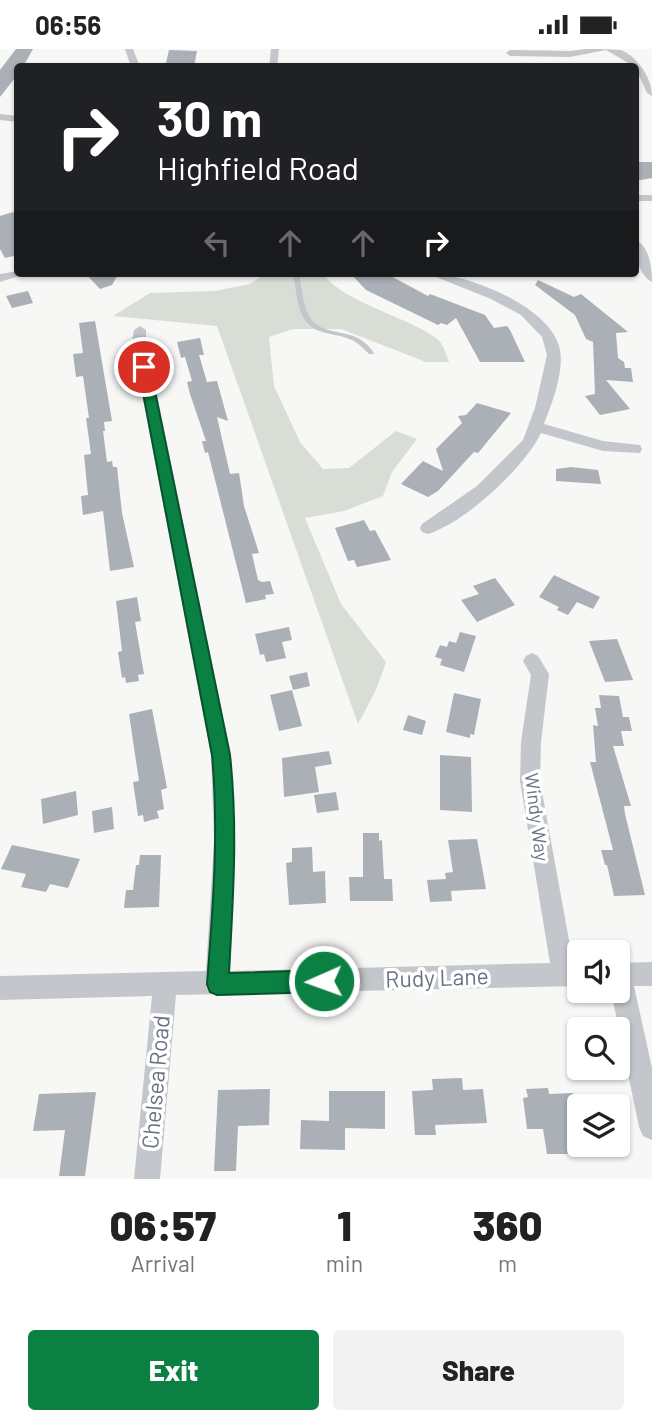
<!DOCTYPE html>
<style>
:root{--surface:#fff;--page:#f2f2f2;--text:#222;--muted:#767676;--accent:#0b8043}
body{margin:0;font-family:Barlow,sans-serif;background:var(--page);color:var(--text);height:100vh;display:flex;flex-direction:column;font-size:26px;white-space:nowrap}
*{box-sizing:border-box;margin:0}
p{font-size:23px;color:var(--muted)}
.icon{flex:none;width:38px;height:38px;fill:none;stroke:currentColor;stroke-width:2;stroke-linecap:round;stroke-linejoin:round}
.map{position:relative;height:1130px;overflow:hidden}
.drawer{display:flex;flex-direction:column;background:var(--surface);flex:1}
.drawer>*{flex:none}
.top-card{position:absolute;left:14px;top:14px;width:625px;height:214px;border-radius:7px;box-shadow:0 2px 5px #0004;background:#202124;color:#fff;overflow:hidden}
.fabs{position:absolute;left:567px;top:891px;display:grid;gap:14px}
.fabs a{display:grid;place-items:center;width:63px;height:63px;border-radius:7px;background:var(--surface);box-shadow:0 2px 5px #0004;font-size:35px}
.pin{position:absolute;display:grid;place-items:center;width:60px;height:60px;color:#fff;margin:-30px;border:4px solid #fff;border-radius:50%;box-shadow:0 2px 7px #0007}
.me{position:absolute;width:77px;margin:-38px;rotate:268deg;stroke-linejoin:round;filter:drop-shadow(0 0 5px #0008)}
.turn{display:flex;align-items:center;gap:24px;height:147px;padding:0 28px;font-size:32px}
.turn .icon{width:91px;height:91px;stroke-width:2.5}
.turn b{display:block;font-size:49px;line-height:60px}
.lanes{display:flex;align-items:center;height:66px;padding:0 28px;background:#0003;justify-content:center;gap:35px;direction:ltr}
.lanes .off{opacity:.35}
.eta{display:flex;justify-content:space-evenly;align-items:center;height:119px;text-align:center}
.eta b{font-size:42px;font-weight:800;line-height:49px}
.action{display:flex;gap:14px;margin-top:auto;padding:14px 28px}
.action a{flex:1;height:80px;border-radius:7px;background:var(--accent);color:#fff;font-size:28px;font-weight:800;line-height:80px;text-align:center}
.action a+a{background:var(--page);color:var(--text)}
.status{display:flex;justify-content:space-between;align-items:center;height:49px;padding:0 35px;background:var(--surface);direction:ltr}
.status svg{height:19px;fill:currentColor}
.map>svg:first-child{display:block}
.green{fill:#d8ded6}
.building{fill:#abb0b7}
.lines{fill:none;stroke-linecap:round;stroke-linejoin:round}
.path{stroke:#bbbdc0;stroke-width:2;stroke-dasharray:2 2;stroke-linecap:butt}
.lane{fill:#c3c6ca;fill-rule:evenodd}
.street{fill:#c3c6ca;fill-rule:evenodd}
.route{fill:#0b8043;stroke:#07532c;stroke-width:2}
.labels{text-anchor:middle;stroke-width:7;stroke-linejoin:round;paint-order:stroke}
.street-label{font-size:19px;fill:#697383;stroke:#fff}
.near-street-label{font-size:23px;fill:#697383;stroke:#fff}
</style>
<div class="status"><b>06:56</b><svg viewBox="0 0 49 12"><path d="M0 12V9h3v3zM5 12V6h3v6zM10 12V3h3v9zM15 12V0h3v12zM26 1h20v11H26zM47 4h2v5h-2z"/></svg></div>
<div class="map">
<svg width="652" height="1130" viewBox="0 0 652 1130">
<rect width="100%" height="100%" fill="#f7f7f5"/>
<path class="green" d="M266 224H323C338 251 410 269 436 289 443 294 446 304 449 313H426L341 280H293L269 288 274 337 300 393 323 420 349 419 396 382 417 390 392 423 383 447 344 462 305 469 341 555 386 613 376 641 358 675 217 277 113 267 150 244 215 242 250 235Z"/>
<g class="building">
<path d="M16 0H33L23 18H18V25L0 48V21Z"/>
<path d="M169 1 197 2 194 18H165Z"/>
<path d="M635 113H652V129L635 132Z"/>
<path d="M13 163 18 168V206L5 209 0 200V167Z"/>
<path d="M85 224H119L112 236 100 240Z"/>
<path d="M350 224H385L428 247 430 245 485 266 494 279 507 277 510 281 525 313H480L456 269 447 276 441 274 438 276 366 241Z"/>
<path d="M538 231 574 248 581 245 628 283 616 284 618 309 624 313 625 319H631L633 333 606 331 630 360 600 366 585 347 595 345 593 293 586 290 575 266 535 236Z"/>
<path d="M28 242 33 254 12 259 6 247Z"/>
<path d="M95 272 112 372 104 373 105 382H103L107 413 112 412 113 418H117L122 464 134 518 110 522 103 462 83 466 81 447 88 446 84 406 91 405 86 369H89L83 327 76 328 73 305 83 304 79 274Z"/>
<path d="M200 289 204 306H199L207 333 217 332 228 372 217 368 230 425 239 424 244 457 259 504 252 505 258 531 262 533 270 532 274 545 265 546 266 550 246 554 208 403 205 404 202 392H206L190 345 187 333 192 332 185 308 181 309 177 293Z"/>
<path d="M477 354 511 364 478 404 474 403 438 442 428 448 401 435 423 412 443 422 436 400 462 374 458 367 466 366Z"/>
<path d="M571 418 598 421 601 435 556 432V420Z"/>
<path d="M364 471 370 482 375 481 391 511 357 518 354 511 348 512 335 479Z"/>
<path d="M554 526 600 548 593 560 577 553 568 566 557 561 559 558 539 548Z"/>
<path d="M495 529 515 556 477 573 461 551 479 545 473 537Z"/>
<path d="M137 548 141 572 135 573 144 625 138 626 139 632 126 634 125 628 122 629 118 603 122 602 116 552Z"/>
<path d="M289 578 292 591 282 593 286 609 266 613 264 605 260 606 255 585Z"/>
<path d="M460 583 476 587 464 623 440 616 442 610 435 608 440 596 447 598 449 592 456 594Z"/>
<path d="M617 590 633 631 605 633 589 592Z"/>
<path d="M307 623 310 637 293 641 289 627Z"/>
<path d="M292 641 302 677 279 682 270 646Z"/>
<path d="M454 644 481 650 474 686 470 685V689L446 683Z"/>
<path d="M599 646 619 647 623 668H629L632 682H621L624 697H613L631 757H624L625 765 645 846 614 847 607 816H605L601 801H613L590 713H596L593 676 598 677 595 659H601Z"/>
<path d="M152 660 167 739 161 741 164 760 157 762 159 769 144 773 143 766 138 767 133 733 139 732 129 665Z"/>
<path d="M408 666 426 672 422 686 403 681Z"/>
<path d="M329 702 332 715 315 718 319 743 284 748 282 709Z"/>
<path d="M440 706 471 708 472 763 440 761Z"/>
<path d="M76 742 78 766 43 775 41 750Z"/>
<path d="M336 743 339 761 317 764 314 746Z"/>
<path d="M112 758 114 780 94 784 92 762Z"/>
<path d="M363 784H379V792L382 791 384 830H392L393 852H350L349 828H363Z"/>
<path d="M477 790 486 840 451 842 452 852 430 853 427 831 446 830 445 824 453 823 448 791Z"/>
<path d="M12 796 80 810 68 839 50 835 46 843 21 838 26 825 1 820Z"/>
<path d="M312 798 313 823 325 822 326 854 289 856 286 814 292 813V799Z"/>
<path d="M140 806H161L159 858 124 859 126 841H133L136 816H139Z"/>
<path d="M462 1029 463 1041 483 1040 487 1074 435 1076 436 1086H415L412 1042 433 1041 432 1030Z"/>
<path d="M548 1039 549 1045 573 1044 579 1078H568L573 1105H547L543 1080H527L523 1049 528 1048 526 1040Z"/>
<path d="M270 1040 269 1076 238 1077 236 1122H214L218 1041Z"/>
<path d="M329 1042H385V1080L345 1079V1101L300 1100 301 1071 329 1072Z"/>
<path d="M96 1043 85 1127H59L65 1081 33 1082 39 1045Z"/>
</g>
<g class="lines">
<path class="path" d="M635 166V174"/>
<path class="lane" d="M293 224H299C302 238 302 254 309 267 319 285 342 281 358 289 365 293 370 298 374 304L373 305H369C363 299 359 295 352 291 335 283 313 287 303 268 296 254 296 238 293 224Z"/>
<g class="street">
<path d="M125 0H133L140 18H131Z"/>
<path d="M271 0H279L277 18H269Z"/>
<path d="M586 0C597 0 611 0 621 1 638 8 652 29 652 47L647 44 635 18 606 1 570 8 510 7 506 4 510 1 570 2Z"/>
<path d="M0 65 18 67V73L0 71Z"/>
<rect x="635" y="146" width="17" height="6"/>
<path d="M635 190C649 197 652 218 652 233 638 226 635 204 635 190Z"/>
<path d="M18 222V224H29L0 233V225Z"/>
<path d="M426 224C465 224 552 257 560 301 564 323 552 355 544 375L603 392 640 396 642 400 640 404 603 402 541 384C524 419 466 473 428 485L422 483 420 479 422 475 477 437 523 391 535 359 547 306 542 288 521 266 491 250Z"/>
<path d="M140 277 146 281V292L231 706 235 792 230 922 550 914 520 732 521 693 531 626 523 612 526 607 532 604 538 607 549 625 541 693 540 732 573 913H579V937L176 946 160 1130H134L152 947 0 951V927L206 922 214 792 211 706 132 292 134 281Z"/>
<path d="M652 913V937H634L652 1019V1091L643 1087 639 1078 611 942H618V914Z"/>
</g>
</g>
<path class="route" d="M144 314 150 318 230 706C238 779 233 850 229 924L324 921 331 924 334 932 331 939 324 943 217 946 210 943 207 935C213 858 219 783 212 706L138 318Z"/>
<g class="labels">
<g class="street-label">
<text transform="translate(537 768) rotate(83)" y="7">Windy Way</text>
</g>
<g class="near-street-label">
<text transform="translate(437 929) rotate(-2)" y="8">Rudy Lane</text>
<text transform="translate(156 1033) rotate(-85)" y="8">Chelsea Road</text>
</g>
</g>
</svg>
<div class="fabs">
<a><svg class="icon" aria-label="sound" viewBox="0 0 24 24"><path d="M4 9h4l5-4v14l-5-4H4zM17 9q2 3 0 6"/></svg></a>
<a><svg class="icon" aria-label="search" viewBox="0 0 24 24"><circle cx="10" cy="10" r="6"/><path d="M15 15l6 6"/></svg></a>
<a><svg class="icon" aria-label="layers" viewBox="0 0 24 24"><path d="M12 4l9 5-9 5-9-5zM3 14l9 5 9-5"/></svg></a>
</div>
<div class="pin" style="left:144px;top:318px;background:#d93025"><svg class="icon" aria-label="arrive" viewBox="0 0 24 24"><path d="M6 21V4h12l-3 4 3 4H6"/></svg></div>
<svg class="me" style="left:324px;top:932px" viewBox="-20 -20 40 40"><circle r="17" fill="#0b8043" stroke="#fff" stroke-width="3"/><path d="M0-11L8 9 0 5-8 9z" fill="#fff"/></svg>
<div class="top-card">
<div class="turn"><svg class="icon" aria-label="right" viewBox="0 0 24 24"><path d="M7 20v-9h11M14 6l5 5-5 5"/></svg><div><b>30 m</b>Highfield Road</div></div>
<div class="lanes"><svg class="icon off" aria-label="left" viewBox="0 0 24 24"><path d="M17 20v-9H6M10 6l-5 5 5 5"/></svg><svg class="icon off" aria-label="ahead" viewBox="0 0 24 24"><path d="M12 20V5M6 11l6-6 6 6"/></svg><svg class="icon off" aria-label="ahead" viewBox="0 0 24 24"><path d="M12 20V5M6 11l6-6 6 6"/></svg><svg class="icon" aria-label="right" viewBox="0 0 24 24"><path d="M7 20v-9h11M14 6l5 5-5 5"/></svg></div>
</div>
</div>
<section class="drawer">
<div class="eta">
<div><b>06:57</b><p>Arrival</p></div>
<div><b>1</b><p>min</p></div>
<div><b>360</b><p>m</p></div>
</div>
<div class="action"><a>Exit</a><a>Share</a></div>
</section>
